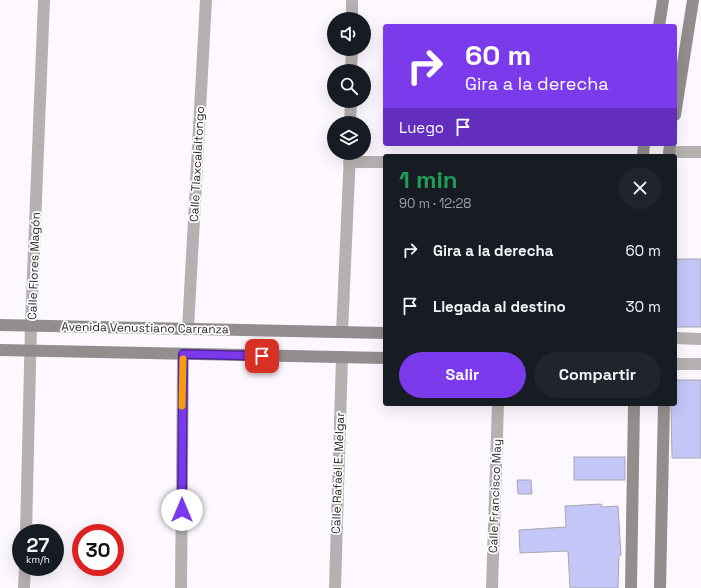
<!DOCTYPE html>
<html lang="es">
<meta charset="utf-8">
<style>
:root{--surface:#171b24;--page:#20242c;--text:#f1f3f6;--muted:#9ea1a6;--accent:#7c3aed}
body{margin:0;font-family:"Space Grotesk",sans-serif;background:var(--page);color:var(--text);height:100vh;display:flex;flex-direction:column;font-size:15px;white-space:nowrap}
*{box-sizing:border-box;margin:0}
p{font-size:13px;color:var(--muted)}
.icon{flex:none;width:22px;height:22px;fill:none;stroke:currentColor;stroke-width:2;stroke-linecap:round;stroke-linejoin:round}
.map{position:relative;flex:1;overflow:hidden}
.details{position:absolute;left:383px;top:154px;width:294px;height:252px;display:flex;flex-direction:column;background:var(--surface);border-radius:4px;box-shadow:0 4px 16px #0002}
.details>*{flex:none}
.hud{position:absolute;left:383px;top:24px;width:294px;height:122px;border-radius:4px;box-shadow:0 4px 16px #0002;background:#7c3aed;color:#fff;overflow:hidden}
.tools{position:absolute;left:327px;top:12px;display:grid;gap:8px}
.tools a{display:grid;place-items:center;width:44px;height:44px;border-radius:50%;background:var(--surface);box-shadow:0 4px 16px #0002;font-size:20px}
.speed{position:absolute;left:12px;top:524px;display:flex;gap:8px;font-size:20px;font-weight:700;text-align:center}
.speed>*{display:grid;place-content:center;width:52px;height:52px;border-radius:50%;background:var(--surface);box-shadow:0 4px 16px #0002;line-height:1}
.speed small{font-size:10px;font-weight:400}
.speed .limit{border:6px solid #d22;background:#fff;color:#111}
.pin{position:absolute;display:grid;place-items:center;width:34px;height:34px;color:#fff;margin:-17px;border-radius:8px;box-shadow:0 2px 6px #0006}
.me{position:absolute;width:44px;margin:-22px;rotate:0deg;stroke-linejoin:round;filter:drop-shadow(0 0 3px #0008)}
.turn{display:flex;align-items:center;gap:14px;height:84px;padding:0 16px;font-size:18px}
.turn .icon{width:52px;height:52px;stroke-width:2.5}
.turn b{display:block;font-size:28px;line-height:34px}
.then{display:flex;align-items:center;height:38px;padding:0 16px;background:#0003;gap:8px;font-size:15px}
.round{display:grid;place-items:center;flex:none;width:42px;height:42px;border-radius:21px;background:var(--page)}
.overview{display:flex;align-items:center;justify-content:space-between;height:68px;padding:0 16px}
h1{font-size:24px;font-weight:700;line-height:30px;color:#1e9e55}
.button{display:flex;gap:8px;margin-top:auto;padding:8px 16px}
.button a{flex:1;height:46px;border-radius:24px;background:var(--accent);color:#fff;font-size:16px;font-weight:700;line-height:46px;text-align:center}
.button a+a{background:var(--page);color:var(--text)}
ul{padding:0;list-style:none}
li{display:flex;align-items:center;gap:12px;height:56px;padding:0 16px}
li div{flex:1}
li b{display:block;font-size:15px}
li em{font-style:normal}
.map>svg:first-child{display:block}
.building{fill:#c3c6f6;stroke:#a8a8af}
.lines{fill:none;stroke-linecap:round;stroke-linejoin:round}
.street{stroke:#b5b1b1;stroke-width:12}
.secondary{stroke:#938d8e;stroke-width:12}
.route-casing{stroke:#51269a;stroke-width:10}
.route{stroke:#7c3aed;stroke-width:7}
.slow{stroke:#f59e0b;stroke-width:7}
.labels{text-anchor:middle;stroke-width:3.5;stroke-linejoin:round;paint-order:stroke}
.street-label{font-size:12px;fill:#2b292b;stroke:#fff}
</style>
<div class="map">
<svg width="701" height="588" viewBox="0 0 701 588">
<rect width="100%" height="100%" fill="#fdf8ff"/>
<g class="building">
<path d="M677 259H701V327H675Z"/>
<path d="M675 380H701V458H672L671 404H675Z"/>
<rect x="574" y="457" width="51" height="23"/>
<path d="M517 480H531L532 494H518Z"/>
<path d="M601 504 602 507 618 506 621 555 619 556 618 588H570L568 551 520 553 519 530 566 527 565 506Z"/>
</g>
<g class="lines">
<g class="street">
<path d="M352 19V0"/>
<path d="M351 71 352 49"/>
<path d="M350 123 351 101"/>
<path d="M669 152H701"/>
<path d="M349 162H385"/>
<path d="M188 329 206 0"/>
<path d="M342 332 350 153"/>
<path d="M675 338 701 339"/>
<path d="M675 364H701"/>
<path d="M26 533 31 325 44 0"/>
<path d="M24 588 25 567"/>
<path d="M181 588 183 354"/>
<path d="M335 588 342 357"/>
<path d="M492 588 498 404"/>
</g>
<g class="secondary">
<path d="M659 26 663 0"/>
<path d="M675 115 693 0"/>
<path d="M643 156 644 144"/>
<path d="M669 156 670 144"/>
<path d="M0 325 385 333"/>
<path d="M0 350 385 358"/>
<path d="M631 588 634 404"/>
<path d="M660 588 664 404"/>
</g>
</g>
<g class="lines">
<defs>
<path id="route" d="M182 510 183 354 262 356"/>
</defs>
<use href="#route" class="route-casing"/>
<use href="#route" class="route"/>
<path class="slow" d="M182 406 183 359"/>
</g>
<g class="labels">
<g class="street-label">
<text transform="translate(197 164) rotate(-87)" y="4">Calle Tlaxcalaltongo</text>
<text transform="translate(34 266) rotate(-88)" y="4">Calle Flores Magón</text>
<text transform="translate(145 328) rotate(1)" y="4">Avenida Venustiano Carranza</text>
<text transform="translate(338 473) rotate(-88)" y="4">Calle Rafaél E. Melgar</text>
<text transform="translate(495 496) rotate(-88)" y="4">Calle Francisco May</text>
</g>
</g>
</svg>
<div class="tools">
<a><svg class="icon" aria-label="sound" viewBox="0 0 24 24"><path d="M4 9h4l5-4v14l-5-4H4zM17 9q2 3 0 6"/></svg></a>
<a><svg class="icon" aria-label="search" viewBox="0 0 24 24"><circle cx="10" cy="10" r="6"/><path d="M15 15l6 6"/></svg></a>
<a><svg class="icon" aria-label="layers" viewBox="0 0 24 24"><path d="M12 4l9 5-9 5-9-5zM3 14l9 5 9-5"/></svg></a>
</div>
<div class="speed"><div>27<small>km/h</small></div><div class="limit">30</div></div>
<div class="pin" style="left:262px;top:356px;background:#d93025"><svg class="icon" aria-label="arrive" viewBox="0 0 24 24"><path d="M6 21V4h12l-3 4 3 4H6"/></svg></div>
<svg class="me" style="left:182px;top:510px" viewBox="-20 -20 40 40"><circle r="19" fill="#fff"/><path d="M0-13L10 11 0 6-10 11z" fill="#7c3aed"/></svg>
<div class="hud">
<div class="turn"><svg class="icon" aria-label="right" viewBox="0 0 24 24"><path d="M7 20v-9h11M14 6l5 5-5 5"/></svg><div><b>60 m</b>Gira a la derecha</div></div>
<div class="then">Luego<svg class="icon" aria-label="arrive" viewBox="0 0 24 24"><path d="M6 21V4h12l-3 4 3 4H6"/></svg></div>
</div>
<section class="details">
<div class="overview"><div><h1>1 min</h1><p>90 m · 12:28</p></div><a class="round"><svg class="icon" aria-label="close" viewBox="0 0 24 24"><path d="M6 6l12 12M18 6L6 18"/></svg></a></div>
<ul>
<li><svg class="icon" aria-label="right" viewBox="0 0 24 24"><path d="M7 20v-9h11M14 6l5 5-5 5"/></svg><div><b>Gira a la derecha</b></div><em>60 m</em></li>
<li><svg class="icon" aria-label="arrive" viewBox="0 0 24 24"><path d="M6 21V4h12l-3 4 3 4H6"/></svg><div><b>Llegada al destino</b></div><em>30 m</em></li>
</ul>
<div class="button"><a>Salir</a><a>Compartir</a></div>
</section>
</div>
